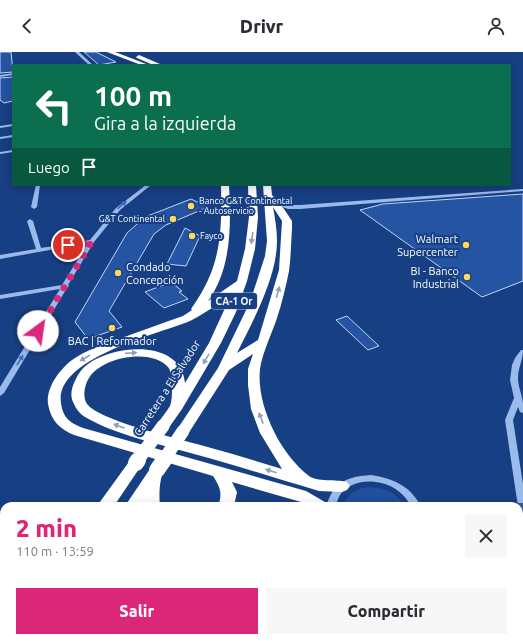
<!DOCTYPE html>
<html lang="es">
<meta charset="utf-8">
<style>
:root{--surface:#fff;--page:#f7f7f7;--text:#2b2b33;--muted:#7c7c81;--accent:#db2777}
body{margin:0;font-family:Ubuntu,sans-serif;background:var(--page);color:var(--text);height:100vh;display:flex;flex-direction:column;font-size:15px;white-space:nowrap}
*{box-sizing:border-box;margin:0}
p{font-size:13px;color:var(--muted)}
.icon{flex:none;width:22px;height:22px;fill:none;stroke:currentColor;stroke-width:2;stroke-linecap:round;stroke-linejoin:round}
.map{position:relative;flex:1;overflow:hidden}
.drawer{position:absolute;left:0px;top:450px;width:523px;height:140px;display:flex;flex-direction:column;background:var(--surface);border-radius:12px 12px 0 0;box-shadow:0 2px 10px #0003}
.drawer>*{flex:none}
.top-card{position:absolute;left:12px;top:12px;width:499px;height:122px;border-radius:0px;box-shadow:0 2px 10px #0003;background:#0b6e4f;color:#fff;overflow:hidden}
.pin{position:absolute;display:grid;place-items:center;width:34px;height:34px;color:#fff;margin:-17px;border:2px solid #fff;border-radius:50%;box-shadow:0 1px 4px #0007}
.me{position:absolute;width:44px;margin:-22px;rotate:31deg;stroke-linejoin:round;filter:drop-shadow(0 0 3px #0008)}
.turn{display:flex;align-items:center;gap:14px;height:84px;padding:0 16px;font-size:18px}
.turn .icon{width:52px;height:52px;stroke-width:2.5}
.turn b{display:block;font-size:28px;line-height:34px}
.then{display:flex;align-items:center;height:38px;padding:0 16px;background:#0003;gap:8px;font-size:15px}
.round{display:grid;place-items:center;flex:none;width:42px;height:42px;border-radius:0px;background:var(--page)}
.head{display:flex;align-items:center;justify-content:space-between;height:68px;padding:0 16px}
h1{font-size:24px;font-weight:800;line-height:30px;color:var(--accent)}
.button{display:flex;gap:8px;margin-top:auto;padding:8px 16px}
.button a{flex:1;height:46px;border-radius:0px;background:var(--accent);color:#fff;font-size:16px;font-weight:800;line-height:46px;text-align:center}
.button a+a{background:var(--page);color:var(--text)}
header{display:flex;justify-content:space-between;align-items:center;height:52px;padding:0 16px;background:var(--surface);font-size:18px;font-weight:800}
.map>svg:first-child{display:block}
.green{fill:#204f9d}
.building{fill:#2554a2;stroke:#c0d6f9}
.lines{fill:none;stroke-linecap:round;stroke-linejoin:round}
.minor-tunnel{stroke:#3a5c96;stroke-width:10;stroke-dasharray:10 5;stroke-linecap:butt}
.minor{fill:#9bbaec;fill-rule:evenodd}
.highway{fill:#fff;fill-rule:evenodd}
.highway-bridge-far1{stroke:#fff;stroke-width:13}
.highway-bridge{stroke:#fff;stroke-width:16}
.oneway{fill:#456aa8}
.oneway2{fill:#8b9fc1}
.route{stroke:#db2777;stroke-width:7;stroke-dasharray:0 12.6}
.poi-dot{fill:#ffda57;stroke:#173f83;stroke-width:1.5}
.labels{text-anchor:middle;stroke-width:4;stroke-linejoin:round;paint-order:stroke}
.far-poi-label{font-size:9px;fill:#fff;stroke:#173f83;text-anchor:start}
.shield{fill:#173f83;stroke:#b9c5da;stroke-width:1}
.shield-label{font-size:10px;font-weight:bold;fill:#fff}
.poi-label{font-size:11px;fill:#fff;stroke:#173f83;text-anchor:end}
.street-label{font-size:11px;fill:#fff;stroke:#173f83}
</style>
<header><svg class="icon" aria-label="back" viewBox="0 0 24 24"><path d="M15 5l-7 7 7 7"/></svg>Drivr<svg class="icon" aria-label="person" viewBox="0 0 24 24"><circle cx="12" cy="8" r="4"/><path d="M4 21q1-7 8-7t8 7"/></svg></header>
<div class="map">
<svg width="523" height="590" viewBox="0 0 523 590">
<rect width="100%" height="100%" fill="#173f83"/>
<path class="green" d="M366 435C382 435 396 439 404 454H344C346 442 356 438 366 435Z"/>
<g class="building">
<path d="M0 0H11L13 20 0 21Z"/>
<path d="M84 0H96L116 10 99 13Z"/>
<path d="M13 25V49L4 51 0 48V26Z"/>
<path d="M523 142V229L482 245 360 158 383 152Z"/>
<path d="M191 147 208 155 166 173 154 182 109 259 122 275 88 287 75 270 127 181 145 165Z"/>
<path d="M185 176 200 184 186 214 167 212Z"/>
<path d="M171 230 182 239 179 240 188 247 164 256 145 240Z"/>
<path d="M347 264 379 294 368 298 336 268Z"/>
</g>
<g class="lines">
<path class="minor-tunnel" d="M521 448 523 458"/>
<g class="minor">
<path d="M75 0H79L93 13H89Z"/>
<path d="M13 21V23L0 25V23Z"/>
<path d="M13 72V74L0 76V74Z"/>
<path d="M13 83V85L0 87V85Z"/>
<path d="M13 98V100L0 102V100Z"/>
<path d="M36 133H40L37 155 34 157 31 155Z"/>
<path d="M146 133H151L120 158 94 190 68 233 69 234 67 236 4 341 0 344V335L60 237 0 247V243L62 233 88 191 0 207V203L36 197 27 169 30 167 33 169 41 196 90 188 116 156Z"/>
<path d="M523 137V139L300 157H288L271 151 274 149 288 153H300Z"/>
<path d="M521 298H523C523 308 518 316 518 326 518 335 522 342 523 351 523 354 523 358 523 361L520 360 518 355 513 368 523 432V451H518L517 448 505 368 514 346 510 328 512 313 515 306Z"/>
<path d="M371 423C394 427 409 433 421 454H411C407 447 402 441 394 436 378 427 352 426 340 443 338 446 337 450 336 454H326C328 449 330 443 333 439 342 426 357 424 371 423Z"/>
<path d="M269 450 273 451 275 454H264L266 451Z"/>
<path d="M4 554V566L0 568V556Z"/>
<path d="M82 586H93L92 590H81Z"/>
<path d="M331 586H341L342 590H332Z"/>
<path d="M353 586H363L364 590H354Z"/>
</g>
<g class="highway">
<path d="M107 0H115L149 13H141Z"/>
<path d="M139 3 160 12 161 13H153L137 6 136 5Z"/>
<path d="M221 133H229C231 172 232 216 208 249L237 229 245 197 249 165 248 133H256L258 165 255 197 247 229 236 260 221 291 182 357 168 377 163 379 158 377 156 374C160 367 166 361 170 354 172 349 172 341 172 336 172 330 172 320 168 315 151 296 102 305 89 326 85 332 82 345 87 352 100 369 180 387 204 394 230 401 256 409 282 417L260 381 251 357 248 333V317L253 302 229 318 188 382 183 384 178 382 176 379 218 316 250 250 265 204 267 189 263 133H271L272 143 284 157 292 169V176C291 190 291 205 289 219 286 234 282 251 277 266 272 281 262 302 260 317 256 354 281 403 309 424 316 430 337 427 347 430L350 434 347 438 342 440 319 439C277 427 236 413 194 402 162 393 113 382 85 365 80 362 76 357 74 352 70 345 71 338 74 331 77 324 81 317 88 312 115 292 181 287 185 331L209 291 231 243C218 252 204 262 190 269 159 282 54 306 61 351 63 366 70 371 83 376L306 439 325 450 328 454H308L301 450 232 430 237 440 234 454H218C223 441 220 435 213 424L74 383C60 377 51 369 48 352 46 336 59 318 72 308 86 298 103 293 119 287 141 279 162 271 183 264L192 258 191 257C221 215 222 183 221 133ZM273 155 282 169 279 218 258 288 237 301C253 269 277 225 277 189 277 178 275 166 273 155Z"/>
<path d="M136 406 141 407 143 411 114 454H97L131 407Z"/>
<path d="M157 412 162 414 164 418C159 429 159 442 160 454H144V450L141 454H125L152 414Z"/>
<path d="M4 579V586H18L16 590H0V583Z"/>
<path d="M32 586H52L50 590H31Z"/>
<path d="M62 586H80L79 590H61Z"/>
</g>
<g class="highway-bridge-far1">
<path d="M137 409 163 374"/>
<path d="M163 409 183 379"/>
</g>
<g class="highway-bridge">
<path d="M136 411 138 408"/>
<path d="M157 418 164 408"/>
</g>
</g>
<defs><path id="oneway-solid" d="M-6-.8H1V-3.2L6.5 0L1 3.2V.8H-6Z"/></defs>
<g class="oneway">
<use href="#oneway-solid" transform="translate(122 153) rotate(-41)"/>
<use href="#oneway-solid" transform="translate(20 308) rotate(-58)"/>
</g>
<g class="oneway2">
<use href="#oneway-solid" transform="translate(252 186) rotate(98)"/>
<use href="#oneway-solid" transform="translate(278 240) rotate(-75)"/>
<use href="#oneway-solid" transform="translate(131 301) rotate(-4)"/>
<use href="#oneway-solid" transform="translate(85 306) rotate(149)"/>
<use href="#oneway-solid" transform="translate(206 307) rotate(120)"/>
<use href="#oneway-solid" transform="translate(261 366) rotate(-111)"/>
<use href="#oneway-solid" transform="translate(119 374) rotate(-160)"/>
<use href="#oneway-solid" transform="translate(271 419) rotate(-163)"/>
</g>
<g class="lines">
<path class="route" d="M38 279 92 189 68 193"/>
</g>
<g class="poi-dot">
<circle cx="191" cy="154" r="4"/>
<circle cx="173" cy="167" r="4"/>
<circle cx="192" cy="184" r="4"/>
<circle cx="466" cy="193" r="4"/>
<circle cx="118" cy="221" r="4"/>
<circle cx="467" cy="225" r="4"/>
<circle cx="112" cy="276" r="4"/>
</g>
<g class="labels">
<g class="far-poi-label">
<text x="199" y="152">Banco G&amp;T Continental<tspan x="199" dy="10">- Autoservicio</tspan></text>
<text x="165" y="170" text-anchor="end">G&amp;T Continental</text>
<text x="200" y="187">Fayco</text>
</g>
<rect class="shield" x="211" y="241" width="46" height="16" rx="3"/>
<g class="shield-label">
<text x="234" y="253">CA-1 Or</text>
</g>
<g class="poi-label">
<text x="458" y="191">Walmart<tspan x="458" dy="13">Supercenter</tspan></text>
<text x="126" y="219" text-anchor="start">Condado<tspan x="126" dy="13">Concepción</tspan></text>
<text x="459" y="223">BI - Banco<tspan x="459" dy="13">Industrial</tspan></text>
<text x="112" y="293" text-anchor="middle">BAC | Reformador</text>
</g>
<g class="street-label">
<text transform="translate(167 336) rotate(-57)" y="4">Carretera a El Salvador</text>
</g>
</g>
</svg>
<div class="pin" style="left:68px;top:193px;background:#d93025"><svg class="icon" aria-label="arrive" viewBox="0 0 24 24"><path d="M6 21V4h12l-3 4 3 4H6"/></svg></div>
<svg class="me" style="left:38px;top:279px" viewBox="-20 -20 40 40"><circle r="19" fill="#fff"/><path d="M0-13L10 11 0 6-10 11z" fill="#db2777"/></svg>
<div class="top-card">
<div class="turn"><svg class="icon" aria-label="left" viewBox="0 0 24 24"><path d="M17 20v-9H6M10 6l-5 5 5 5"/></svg><div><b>100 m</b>Gira a la izquierda</div></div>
<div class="then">Luego<svg class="icon" aria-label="arrive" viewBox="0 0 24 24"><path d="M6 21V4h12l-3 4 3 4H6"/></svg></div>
</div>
<section class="drawer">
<div class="head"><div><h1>2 min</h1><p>110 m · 13:59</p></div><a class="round"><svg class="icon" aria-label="close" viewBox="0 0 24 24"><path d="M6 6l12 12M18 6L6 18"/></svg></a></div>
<div class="button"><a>Salir</a><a>Compartir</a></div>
</section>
</div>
